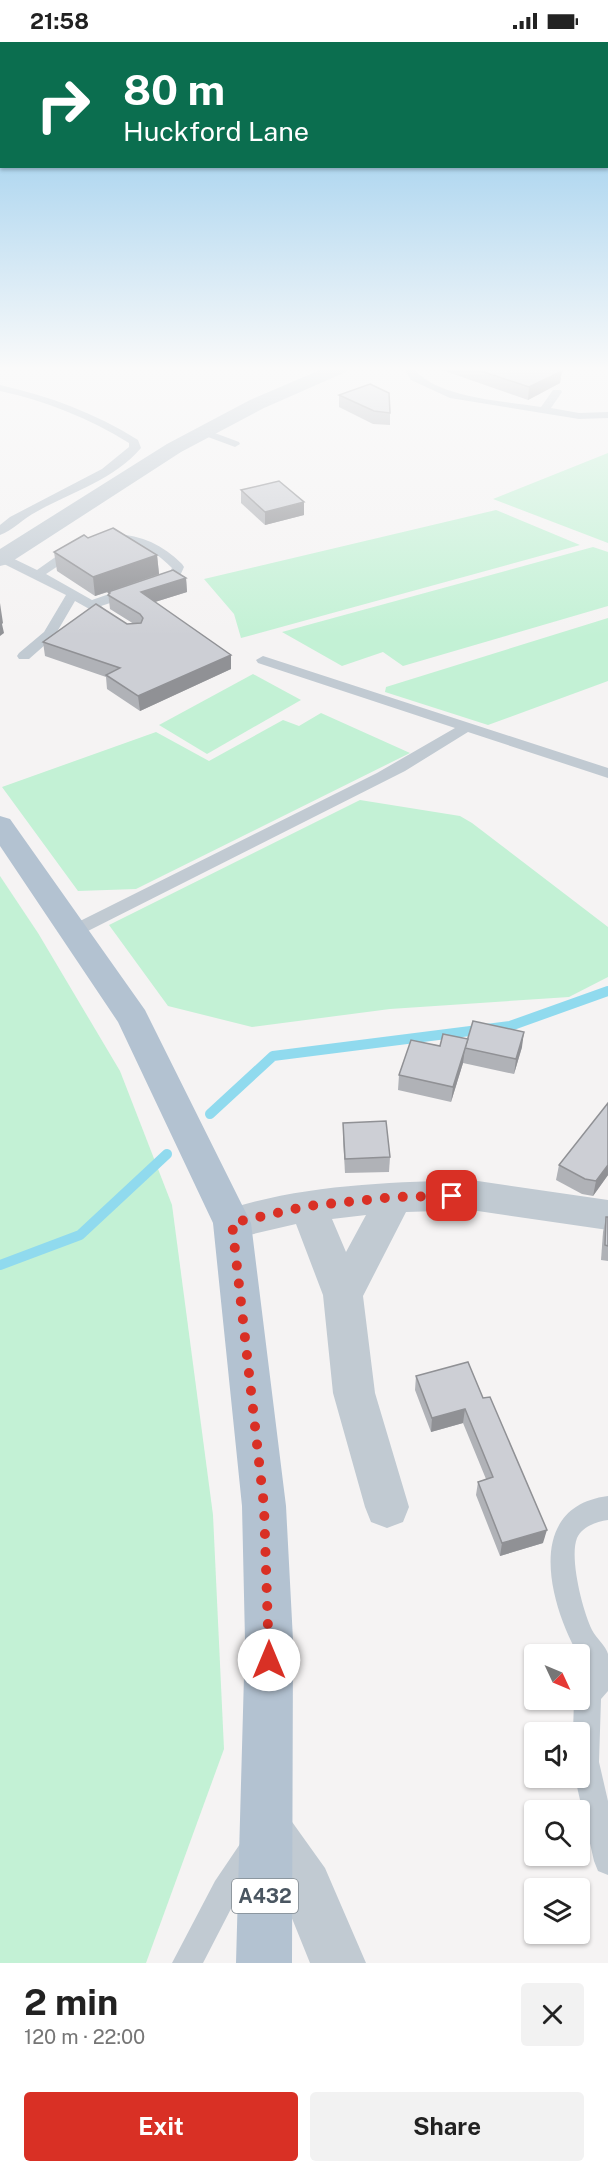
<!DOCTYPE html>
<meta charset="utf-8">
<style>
:root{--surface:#fff;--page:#f2f2f2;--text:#222;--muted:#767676;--accent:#d93025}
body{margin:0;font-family:"Public Sans",sans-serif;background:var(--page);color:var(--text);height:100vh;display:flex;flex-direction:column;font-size:22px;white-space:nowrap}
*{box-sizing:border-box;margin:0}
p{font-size:20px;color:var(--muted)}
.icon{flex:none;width:33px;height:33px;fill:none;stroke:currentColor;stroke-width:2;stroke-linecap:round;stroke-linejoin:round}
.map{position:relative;height:1921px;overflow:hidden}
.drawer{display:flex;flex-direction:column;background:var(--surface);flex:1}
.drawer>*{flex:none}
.hud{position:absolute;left:0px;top:0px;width:609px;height:126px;box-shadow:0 2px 4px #0004;background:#0b6e4f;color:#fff;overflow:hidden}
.needle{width:39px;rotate:134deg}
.controls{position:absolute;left:524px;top:1602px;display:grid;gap:12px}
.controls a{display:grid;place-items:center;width:66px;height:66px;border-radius:6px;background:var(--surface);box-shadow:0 2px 4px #0004;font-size:30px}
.pin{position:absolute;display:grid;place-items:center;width:51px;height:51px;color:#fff;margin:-26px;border-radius:12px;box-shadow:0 3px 9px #0006}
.me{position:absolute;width:66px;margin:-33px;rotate:0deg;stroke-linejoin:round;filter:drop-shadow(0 0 4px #0008)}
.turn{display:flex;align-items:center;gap:21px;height:126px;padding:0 24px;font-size:27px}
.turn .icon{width:78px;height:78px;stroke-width:2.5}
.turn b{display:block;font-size:42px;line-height:51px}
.round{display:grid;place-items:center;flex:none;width:63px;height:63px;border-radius:6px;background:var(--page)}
.summary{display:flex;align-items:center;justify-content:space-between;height:102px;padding:0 24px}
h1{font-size:36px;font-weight:700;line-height:45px}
.primary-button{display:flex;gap:12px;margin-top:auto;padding:12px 24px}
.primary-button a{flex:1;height:69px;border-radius:6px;background:var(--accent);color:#fff;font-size:24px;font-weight:700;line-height:69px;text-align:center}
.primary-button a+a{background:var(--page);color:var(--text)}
.status{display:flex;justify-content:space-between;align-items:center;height:42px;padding:0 30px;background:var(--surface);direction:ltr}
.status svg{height:16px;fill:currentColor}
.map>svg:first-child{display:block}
.green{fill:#c3f1d5}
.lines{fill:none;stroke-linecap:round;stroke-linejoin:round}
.stream{stroke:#90daee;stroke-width:10}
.service{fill:#c1cad2;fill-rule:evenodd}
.minor{fill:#c1cad2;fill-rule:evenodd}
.tertiary{fill:#c1cad2;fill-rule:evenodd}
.primary{fill:#b3c2d1;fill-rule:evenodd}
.wall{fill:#b0b2b7}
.shaded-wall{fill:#909195}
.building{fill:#cdcfd5;stroke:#909195;stroke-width:1.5}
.route{stroke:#d93025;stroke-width:10;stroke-dasharray:0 18}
.labels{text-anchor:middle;stroke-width:6;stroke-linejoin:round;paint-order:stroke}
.shield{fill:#fff;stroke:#808990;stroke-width:1.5}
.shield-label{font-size:20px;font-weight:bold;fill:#4a5661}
</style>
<div class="status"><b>21:58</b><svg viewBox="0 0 49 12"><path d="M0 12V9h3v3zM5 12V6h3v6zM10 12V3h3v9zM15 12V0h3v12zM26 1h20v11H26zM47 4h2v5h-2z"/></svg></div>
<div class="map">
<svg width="608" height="1921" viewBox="0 0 608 1921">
<rect width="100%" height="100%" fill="#f5f3f3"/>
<g class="green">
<path d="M608 411V501L493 457Z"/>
<path d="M496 468 580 503 241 596 234 572 204 537Z"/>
<path d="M593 505 608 510V564L403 624 383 610 342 624 282 590Z"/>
<path d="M608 576V639L488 683 385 650 386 645Z"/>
<path d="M253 632 301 658 207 712 159 683Z"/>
<path d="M321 671 410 711 136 847 78 849 2 745 156 690 209 719 283 678 299 684Z"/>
<path d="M360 758 460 774 472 781 608 885V935L569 955 390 967 252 985 168 964 109 883Z"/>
<path d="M0 834 38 891 120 1029 172 1163 213 1473 224 1707 146 1921H0Z"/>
</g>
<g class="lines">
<g class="stream">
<path d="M210 1072 273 1014 510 984 608 949"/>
<path d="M0 1223 80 1193 167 1112"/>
</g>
<g class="service">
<path d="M403 325H413C433 356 506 359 541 365L553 348H561L562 350 551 366 579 371 608 370V376L579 377 450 356 411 338Z"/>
<path d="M0 343C49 354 95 371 138 398L141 406C114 438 71 450 36 470 24 476 12 489 0 493V483L10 475 102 427 129 405V401C89 376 46 359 0 349Z"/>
<path d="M204 387 239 400 240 402 235 405 200 392V388Z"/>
<path d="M115 492C142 493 163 503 182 522L184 525 179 536 168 542 101 564 107 569 100 573 75 559 54 595 29 617H19L17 614 19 611 44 590 66 553 0 520V513H6L37 528 71 504H79V510L46 532 92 558 169 531 172 526C159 513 144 502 126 500 116 499 105 503 98 497L100 494Z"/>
<path d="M263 614 608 726V736L468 690 405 729 80 893H68L65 889 68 885 377 731 455 686 258 621 256 618Z"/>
<path d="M608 1454V1478C597 1479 582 1485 577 1496 569 1516 583 1570 592 1588 596 1596 606 1604 608 1612 608 1622 608 1638 608 1649L601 1657 599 1720 608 1759V1833L598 1829 594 1819 575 1736H579V1690H573L574 1658H579V1642L589 1630C555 1582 515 1466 608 1454Z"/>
<path d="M252 1795 262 1799 266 1809 235 1859 203 1921H172L215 1839 242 1799Z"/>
</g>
<g class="minor">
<path d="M471 1138 608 1158V1188L471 1168 406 1170 363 1254 375 1351 409 1465 403 1480 387 1486 371 1480 365 1465 333 1351 323 1253 296 1182 232 1197 219 1192 213 1181 219 1170C299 1143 387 1140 471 1138ZM366 1173 346 1210 332 1177Z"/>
<path d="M267 1762 285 1770 325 1826 366 1921H310L287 1864 249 1806 241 1788 249 1770Z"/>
</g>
<path class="tertiary" d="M327 325H351L348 329 264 366 181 410 8 522 0 524V507L167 402 250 358Z"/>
<path class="primary" d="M0 774 10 777 145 968 251 1181 286 1464 293 1598 292 1921H236L245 1598 242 1464 213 1181 118 980 0 804Z"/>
</g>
<g class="wall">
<path d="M439 325H553L562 329 560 341 528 358 439 327Z"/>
<path d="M339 353 390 371V383L373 382 339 365Z"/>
<path d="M241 448 304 473 265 483 241 461Z"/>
<path d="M88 496 157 513 159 532 186 536 187 550 155 560 231 627 140 669 107 647 106 635 45 614 43 600 127 582H134L110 567 108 550 95 554 57 529 54 510Z"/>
<path d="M468 997 522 1005 514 1032 463 1021 451 1060 398 1048 399 1033 440 1004Z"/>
<path d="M343 1081 390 1115 389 1130 345 1131 343 1096Z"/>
<path d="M559 1123 608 1133 593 1154 582 1152 556 1138Z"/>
<path d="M606 1175H608V1219L601 1218 603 1190Z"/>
<path d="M468 1320 543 1501 500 1514 476 1453 478 1440 486 1437 463 1381 431 1390 415 1348 416 1334Z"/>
</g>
<g class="shaded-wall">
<path d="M562 329 560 341 528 358 529 345Z"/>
<path d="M304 460V473L265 483V470Z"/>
<path d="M157 513 159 532 95 554 93 535Z"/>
<path d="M186 536 187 550 142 564 141 550Z"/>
<path d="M0 561 3 581 2 582 4 591 0 594Z"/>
<path d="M231 613V627L140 669 138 654Z"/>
<path d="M524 990 522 1005 514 1032 516 1017Z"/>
<path d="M465 1006 463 1021 451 1060 453 1045Z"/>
<path d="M608 1123V1133L593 1154 596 1139Z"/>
<path d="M465 1367 463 1381 431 1390 432 1376Z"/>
<path d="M547 1488 543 1501 500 1514 502 1501Z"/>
</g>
<g class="building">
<path d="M469 325H553L562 329 529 345Z"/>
<path d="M370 342 389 351 390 371 374 369 339 353Z"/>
<path d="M279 439 304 460 265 470 241 448Z"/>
<path d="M113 486 157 513 93 535 54 510 84 493 88 496Z"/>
<path d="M173 528 186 536 141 550 231 613 138 654 106 633 120 626 43 600 96 562 127 582 141 581 143 576 140 572 108 553 110 551 108 550Z"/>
<path d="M473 979 524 990 516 1017 465 1006Z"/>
<path d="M443 992 468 997 453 1045 399 1033 411 998 440 1004Z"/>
<path d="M608 1061V1123L596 1139 585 1137 559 1123Z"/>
<path d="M386 1079 390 1115 345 1117 343 1081Z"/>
<path d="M606 1175H608V1204L605 1203Z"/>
<path d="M468 1320 483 1356 490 1355 547 1488 502 1501 478 1440 493 1435 465 1367 432 1376 416 1334Z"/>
</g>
<linearGradient id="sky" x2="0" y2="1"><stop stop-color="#85c3ea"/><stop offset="0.55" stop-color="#fafafa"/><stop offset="1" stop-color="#fafafa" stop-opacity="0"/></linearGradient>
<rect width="608" height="594" fill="url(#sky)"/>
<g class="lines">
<path class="route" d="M269 1618 264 1464 232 1181 308 1164 395 1155 452 1154"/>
</g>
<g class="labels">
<rect class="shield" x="232" y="1837" width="66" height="34" rx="4.5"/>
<g class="shield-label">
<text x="265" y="1861">A432</text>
</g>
</g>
</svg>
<div class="controls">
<a><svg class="needle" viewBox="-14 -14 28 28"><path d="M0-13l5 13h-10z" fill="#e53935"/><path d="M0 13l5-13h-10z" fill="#767676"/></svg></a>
<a><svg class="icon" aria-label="sound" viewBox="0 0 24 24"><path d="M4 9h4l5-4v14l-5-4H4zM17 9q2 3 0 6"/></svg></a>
<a><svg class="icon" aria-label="search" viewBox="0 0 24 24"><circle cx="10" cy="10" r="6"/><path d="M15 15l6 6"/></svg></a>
<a><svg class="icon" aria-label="layers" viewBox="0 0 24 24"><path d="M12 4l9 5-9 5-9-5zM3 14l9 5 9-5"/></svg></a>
</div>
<div class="pin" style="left:452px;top:1154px;background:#d93025"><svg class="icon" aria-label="arrive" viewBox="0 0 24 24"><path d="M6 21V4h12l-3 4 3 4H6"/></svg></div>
<svg class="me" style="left:269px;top:1618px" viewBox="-20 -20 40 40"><circle r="19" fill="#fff"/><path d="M0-13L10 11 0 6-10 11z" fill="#d93025"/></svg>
<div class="hud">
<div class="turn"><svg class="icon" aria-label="right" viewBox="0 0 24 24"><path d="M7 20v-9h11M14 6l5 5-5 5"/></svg><div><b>80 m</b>Huckford Lane</div></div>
</div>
</div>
<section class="drawer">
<div class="summary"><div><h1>2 min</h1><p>120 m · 22:00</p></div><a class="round"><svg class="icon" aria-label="close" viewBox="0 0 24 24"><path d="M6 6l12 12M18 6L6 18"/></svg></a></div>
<div class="primary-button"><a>Exit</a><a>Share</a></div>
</section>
